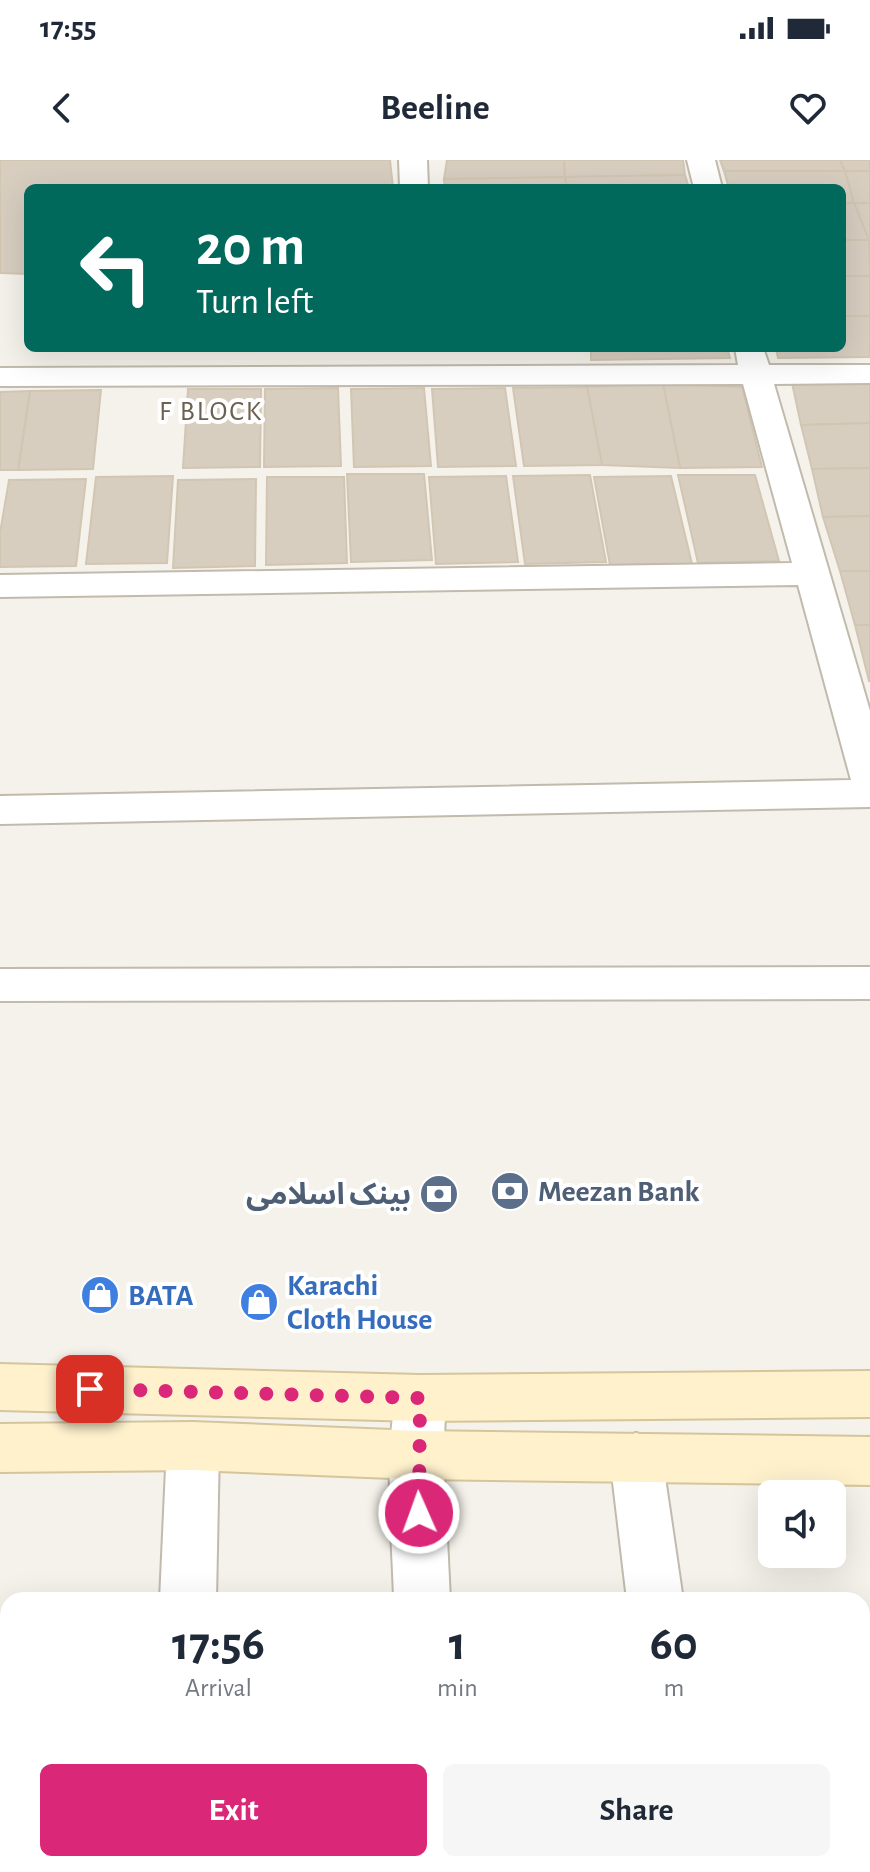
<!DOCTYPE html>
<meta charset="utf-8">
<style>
:root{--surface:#fff;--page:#f6f6f7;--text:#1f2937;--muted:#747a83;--accent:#db2777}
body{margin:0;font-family:"Alegreya Sans","Noto Sans Arabic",sans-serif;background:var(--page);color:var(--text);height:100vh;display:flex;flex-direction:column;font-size:30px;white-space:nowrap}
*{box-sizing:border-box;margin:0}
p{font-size:26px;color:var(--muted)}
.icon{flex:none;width:44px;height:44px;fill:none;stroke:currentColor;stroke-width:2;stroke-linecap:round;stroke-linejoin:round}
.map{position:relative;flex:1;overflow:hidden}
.details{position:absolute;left:0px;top:1432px;width:870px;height:280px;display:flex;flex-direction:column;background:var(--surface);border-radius:24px 24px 0 0;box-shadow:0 8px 32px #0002}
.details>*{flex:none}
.banner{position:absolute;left:24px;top:24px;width:822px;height:168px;border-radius:12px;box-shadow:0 8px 32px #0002;background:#00695c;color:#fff;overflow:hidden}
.controls{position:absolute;left:758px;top:1320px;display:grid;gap:16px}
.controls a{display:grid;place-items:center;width:88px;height:88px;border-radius:12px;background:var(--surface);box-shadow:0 8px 32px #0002;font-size:40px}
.pin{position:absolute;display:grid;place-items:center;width:68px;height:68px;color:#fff;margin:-34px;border-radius:16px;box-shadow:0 4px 12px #0006}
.me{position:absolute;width:88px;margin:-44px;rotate:358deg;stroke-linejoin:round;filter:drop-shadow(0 0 6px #0008)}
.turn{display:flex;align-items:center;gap:28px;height:168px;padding:0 40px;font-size:36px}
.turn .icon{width:104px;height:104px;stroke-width:2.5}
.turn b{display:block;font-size:56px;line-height:68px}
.eta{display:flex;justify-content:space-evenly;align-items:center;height:136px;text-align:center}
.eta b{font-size:48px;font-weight:600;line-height:56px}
.action{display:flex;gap:16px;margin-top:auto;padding:16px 40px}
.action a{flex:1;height:92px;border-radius:12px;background:var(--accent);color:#fff;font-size:32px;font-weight:600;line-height:92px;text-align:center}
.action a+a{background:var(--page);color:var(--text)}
.status{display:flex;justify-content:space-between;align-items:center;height:56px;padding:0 40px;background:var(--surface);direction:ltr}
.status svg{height:22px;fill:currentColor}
header{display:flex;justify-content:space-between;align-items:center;height:104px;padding:0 40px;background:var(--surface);font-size:36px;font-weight:600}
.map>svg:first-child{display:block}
.building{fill:#d7cec0;stroke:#d2c6b3;stroke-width:2}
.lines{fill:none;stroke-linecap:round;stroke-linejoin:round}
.minor-casing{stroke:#c1baad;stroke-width:4}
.secondary-casing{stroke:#d5c59b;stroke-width:4}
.minor{fill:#fff;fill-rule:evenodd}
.secondary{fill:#fef1cc;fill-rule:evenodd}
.route{stroke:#db2777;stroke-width:14;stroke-dasharray:0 25.2}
.labels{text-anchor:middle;stroke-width:8;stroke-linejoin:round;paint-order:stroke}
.far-quarter-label{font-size:28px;letter-spacing:2px;fill:#6c6050;stroke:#fff}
.service-label{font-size:30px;font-weight:bold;fill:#4e5e75;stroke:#fff;text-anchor:start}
.shop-label{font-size:30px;font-weight:bold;fill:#366cbe;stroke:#fff;text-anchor:start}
</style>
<div class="status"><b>17:55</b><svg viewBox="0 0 49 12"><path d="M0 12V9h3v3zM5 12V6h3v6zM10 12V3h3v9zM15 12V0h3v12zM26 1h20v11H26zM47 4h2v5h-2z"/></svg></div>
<header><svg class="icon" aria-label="back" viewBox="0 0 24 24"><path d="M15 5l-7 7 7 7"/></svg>Beeline<svg class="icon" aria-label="heart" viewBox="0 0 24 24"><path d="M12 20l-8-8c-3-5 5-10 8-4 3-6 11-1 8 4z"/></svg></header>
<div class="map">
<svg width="870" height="1712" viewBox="0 0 870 1712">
<rect width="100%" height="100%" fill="#f5f2eb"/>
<g class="building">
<path d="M0 0H390L393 28H28V114L0 113Z"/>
<path d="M447 0H564L565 17 444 19Z"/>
<path d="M564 0H683L685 15 565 17Z"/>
<path d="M720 0H840L845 11H724Z"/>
<path d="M840 0H870V11H845Z"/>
<path d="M724 11H845L854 43 842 44V28H729Z"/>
<path d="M845 11H870V43H854Z"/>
<path d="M685 15 689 28H567L565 17Z"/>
<path d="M565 17 567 28H445L444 19Z"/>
<path d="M854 43H870V80H869Z"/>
<path d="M854 43 869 80H842V44Z"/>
<path d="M842 80H869L870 116H842Z"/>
<rect x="842" y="116" width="28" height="40"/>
<path d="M842 156H870V197L778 198 776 188H842Z"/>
<path d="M591 188H727L730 198 591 200Z"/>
<path d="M870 220V263L801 265 792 223Z"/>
<path d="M663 224 742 227 762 307 680 308Z"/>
<path d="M663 224 680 308 602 305 587 227Z"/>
<path d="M587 227 602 305 524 306 513 228Z"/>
<path d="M338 228 341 306 264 307 265 229Z"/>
<path d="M424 228 431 306 354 307 351 229Z"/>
<path d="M505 228 516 306 438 307 432 229Z"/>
<path d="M188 229H261L260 307 183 308Z"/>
<path d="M101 230 93 309 18 310 30 231Z"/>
<path d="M30 231 18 310H0V232Z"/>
<path d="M870 263V308L812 309 801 265Z"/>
<path d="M870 308V356L823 357 812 309Z"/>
<path d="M347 314H424L432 400 351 402Z"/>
<path d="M590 315 606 402 525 404 513 316Z"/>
<path d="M678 315H755L779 401 698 403Z"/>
<path d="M173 316 167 403 86 404 96 317Z"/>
<path d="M506 316 518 402 436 404 429 317Z"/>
<path d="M671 316 692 404 610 405 594 317Z"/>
<path d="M267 317H344L347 403 266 405Z"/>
<path d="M86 319 76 406 0 407V373L9 320Z"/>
<path d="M256 319 255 406 173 408 178 320Z"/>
<path d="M870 356V411H840L823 357Z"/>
<path d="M840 411H870V465H855Z"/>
<path d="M855 465H870V521H869Z"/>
</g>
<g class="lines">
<defs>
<g id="minor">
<path d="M399 0H427L428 28H400Z"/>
<path d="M687 0H715L722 28H694Z"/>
<path d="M735 188H763L769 205H870V223L774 224 870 551V647L0 664V636L851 620 798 425 0 437V415L792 403 743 224 0 226V208L738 205Z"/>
<path d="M870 807V839L0 841V809Z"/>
<path d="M420 1215 438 1222 446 1238 443 1295 450 1440H394C393 1385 381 1268 402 1222Z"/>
<path d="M193 1262 212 1269 219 1286 216 1440H160L167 1286 174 1269Z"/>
<path d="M636 1273 655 1280 662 1297 683 1440H627L610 1297 617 1280Z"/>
<path d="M148 1704H208L207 1712H147Z"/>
<rect x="400" y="1704" width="60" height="8"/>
<path d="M660 1704H720L721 1712H661Z"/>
</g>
<g id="secondary">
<path d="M0 1204 420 1215 870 1211V1257L420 1261 0 1250Z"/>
<path d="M193 1262 417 1271 870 1277V1325L417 1319 193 1310 0 1312V1264Z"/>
</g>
</defs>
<use href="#minor" class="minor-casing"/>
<use href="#secondary" class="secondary-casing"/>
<use href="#minor" class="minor"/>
<use href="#secondary" class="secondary"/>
</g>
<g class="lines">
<path class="route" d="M90 1229 420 1238 419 1353"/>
</g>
<defs>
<symbol id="bank-disc" viewBox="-11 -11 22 22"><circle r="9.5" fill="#5c6f8a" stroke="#fff"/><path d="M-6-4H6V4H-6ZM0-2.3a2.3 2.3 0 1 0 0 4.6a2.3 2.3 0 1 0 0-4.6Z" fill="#fff"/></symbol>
<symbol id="shop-disc" viewBox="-11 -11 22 22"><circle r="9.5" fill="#3f7fe0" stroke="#fff"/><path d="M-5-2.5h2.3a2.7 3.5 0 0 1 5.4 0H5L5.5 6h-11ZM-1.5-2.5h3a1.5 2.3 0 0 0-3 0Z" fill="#fff"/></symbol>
</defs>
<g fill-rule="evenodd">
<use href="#bank-disc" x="488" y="1009" width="44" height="44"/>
<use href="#bank-disc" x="417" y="1012" width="44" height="44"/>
<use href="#shop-disc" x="78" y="1113" width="44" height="44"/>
<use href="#shop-disc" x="237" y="1120" width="44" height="44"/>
</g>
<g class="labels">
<g class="far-quarter-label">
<text x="211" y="260">F BLOCK</text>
</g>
<g class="service-label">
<text x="538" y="1041">Meezan Bank</text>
<text x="411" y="1044" text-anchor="end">بینک اسلامی</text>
</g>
<g class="shop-label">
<text x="287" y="1135">Karachi<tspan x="287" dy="34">Cloth House</tspan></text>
<text x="128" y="1145">BATA</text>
</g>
</g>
</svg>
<div class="controls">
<a><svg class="icon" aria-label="sound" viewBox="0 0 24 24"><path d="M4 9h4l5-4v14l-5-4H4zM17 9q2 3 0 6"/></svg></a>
</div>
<div class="pin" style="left:90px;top:1229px;background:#d93025"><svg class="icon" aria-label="arrive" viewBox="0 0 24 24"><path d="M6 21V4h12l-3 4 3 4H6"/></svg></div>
<svg class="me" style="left:419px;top:1353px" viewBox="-20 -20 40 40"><circle r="17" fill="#db2777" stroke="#fff" stroke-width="3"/><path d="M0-11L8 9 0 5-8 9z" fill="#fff"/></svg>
<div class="banner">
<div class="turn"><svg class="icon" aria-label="left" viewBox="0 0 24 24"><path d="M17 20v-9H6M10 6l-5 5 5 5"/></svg><div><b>20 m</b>Turn left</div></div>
</div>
<section class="details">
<div class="eta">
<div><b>17:56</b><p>Arrival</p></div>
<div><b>1</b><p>min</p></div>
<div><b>60</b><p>m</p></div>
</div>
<div class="action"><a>Exit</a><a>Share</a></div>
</section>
</div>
